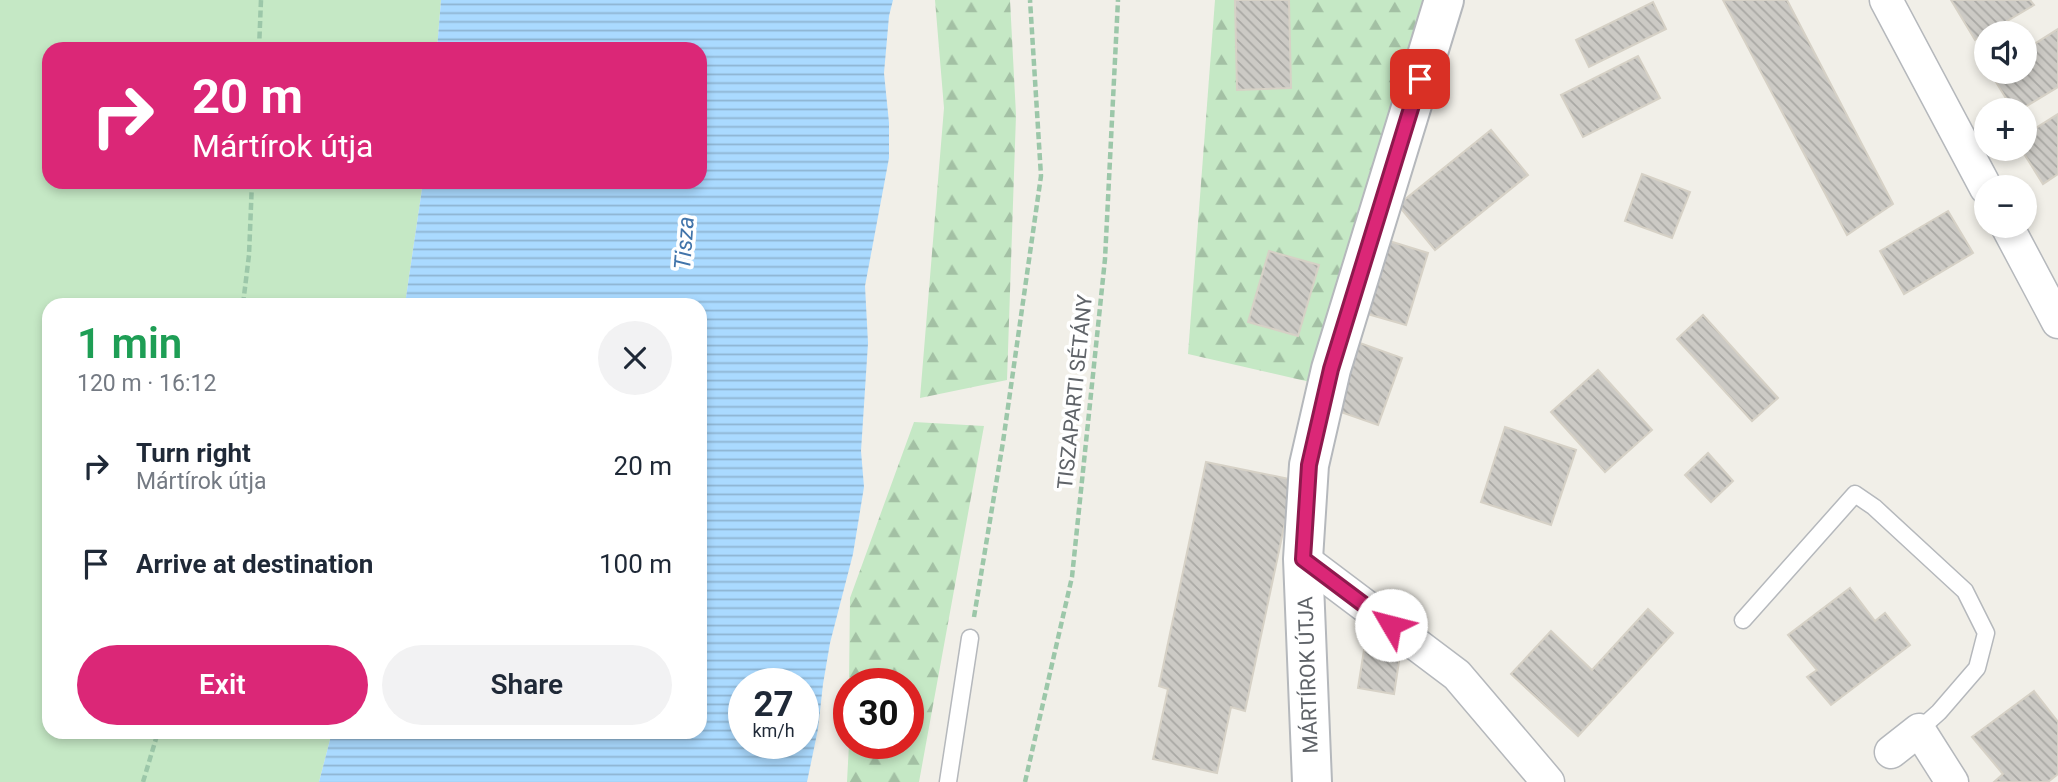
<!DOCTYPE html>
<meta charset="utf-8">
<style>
:root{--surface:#fff;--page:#f2f2f3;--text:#1f2937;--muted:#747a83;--accent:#db2777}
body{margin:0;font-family:Roboto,sans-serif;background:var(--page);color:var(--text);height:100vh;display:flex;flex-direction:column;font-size:26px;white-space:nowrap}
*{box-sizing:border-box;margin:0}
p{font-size:23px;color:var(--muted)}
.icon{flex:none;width:38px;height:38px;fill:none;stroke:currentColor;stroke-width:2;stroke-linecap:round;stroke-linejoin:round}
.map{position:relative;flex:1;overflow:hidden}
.details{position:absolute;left:42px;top:298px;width:665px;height:441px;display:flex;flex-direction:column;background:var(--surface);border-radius:21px;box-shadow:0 4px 10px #0003}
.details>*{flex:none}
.top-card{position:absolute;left:42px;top:42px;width:665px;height:147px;border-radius:21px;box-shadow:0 4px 10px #0003;background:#db2777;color:#fff;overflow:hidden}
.fabs{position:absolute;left:1974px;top:21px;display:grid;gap:14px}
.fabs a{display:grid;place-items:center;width:63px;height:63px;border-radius:50%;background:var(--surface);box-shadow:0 4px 10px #0003;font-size:35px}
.speed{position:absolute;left:728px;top:668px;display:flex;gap:14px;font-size:35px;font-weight:700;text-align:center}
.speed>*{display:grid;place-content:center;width:91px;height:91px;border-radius:50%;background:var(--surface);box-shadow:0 4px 10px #0003;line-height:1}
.speed small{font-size:18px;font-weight:400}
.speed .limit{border:10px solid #d22;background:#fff;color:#111}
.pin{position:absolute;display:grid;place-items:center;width:60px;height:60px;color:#fff;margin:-30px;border-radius:14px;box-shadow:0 4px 10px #0006}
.me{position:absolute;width:77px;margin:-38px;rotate:307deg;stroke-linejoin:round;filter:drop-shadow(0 0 5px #0008)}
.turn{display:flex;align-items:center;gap:24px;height:147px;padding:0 35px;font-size:32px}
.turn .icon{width:91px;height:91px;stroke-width:2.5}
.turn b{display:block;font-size:49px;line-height:60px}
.round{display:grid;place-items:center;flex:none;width:74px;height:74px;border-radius:37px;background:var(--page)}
.head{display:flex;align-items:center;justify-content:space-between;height:119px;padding:0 35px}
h1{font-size:42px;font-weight:600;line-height:52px;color:#1e9e55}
.primary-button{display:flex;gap:14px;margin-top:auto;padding:14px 35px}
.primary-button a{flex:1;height:80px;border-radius:42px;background:var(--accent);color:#fff;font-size:28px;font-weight:600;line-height:80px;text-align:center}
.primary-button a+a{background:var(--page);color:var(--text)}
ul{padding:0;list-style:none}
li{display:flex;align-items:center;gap:21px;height:98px;padding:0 35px}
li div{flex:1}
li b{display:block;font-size:26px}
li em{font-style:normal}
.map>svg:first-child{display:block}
.forest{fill:url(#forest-firs)}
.green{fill:#c5e8c5}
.water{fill:url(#water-rules);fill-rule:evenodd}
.building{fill:url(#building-back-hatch);stroke:#d6d1c6;stroke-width:2}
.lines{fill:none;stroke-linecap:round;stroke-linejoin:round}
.service-casing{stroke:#b5b8bc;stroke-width:19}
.minor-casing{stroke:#b5b8bc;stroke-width:35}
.tertiary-casing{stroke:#b5b8bc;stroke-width:42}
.path{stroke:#9cc7a9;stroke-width:4.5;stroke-dasharray:7 3.5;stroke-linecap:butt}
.service{stroke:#fff;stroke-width:16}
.minor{stroke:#fff;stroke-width:32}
.tertiary{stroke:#fff;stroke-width:38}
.route-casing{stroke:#8e194d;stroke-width:18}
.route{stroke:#db2777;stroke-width:12}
.labels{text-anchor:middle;stroke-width:7;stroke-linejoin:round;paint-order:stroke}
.street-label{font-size:21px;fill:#5f6368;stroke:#fff}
.water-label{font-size:23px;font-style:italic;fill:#4174aa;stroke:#fff}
</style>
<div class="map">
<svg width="2058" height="782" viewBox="0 0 2058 782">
<defs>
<pattern id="forest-firs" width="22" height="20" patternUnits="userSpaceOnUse" patternTransform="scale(1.75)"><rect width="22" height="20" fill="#c5e8c5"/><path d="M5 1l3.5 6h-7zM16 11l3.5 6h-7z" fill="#a3c0a4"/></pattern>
<pattern id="water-rules" width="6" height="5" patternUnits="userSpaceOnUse" patternTransform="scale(1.75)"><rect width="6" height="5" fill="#aadaff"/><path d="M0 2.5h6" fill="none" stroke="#8eb4d2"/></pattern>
<pattern id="building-back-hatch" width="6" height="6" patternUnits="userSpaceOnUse" patternTransform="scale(1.75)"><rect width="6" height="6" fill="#cccac5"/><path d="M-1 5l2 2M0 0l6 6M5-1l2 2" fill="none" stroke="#a9a8a4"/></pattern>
</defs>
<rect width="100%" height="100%" fill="#f1efe8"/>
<g class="forest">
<path d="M935 0H1010L1016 115 1007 380 920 398 944 108Z"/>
<path d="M1215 0H1440L1310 382 1188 354Z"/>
<path d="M914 422 984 426 919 782H847L849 744H908V684H849L850 598Z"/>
</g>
<path class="green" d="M0 0H441L437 49H49V182H423L405 304H49V732H332L319 782H0Z"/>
<path class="water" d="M441 0H893L889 16 884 73 889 123V158L865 286 868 343 861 451 864 487 853 554 830 643 823 684 818 729 807 782H319L332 732H700V304H405L423 182H700V49H437ZM744 684H803V744H744Z"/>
<g class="building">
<path d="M1235 0H1289L1291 88 1237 90Z"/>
<path d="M1723 0H1787L1893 204 1847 235Z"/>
<path d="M1951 0H2030L2034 5 1975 40Z"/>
<path d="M1653 2 1666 29 1589 67 1576 40Z"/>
<path d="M2058 29V87L2020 110H2013L1990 72H2025V50Z"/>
<path d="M1638 56 1660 98 1583 137 1561 95Z"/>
<path d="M2058 114V174L2043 184 2021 149H2025V135Z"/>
<path d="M1491 130 1528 175 1435 250 1398 205Z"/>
<path d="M1642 174 1690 192 1672 238 1625 221Z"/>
<path d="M1948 211 1973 253 1904 294 1880 251Z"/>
<path d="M1386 240 1428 253 1406 325 1364 313Z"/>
<path d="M1269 251 1319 265 1298 336 1248 322Z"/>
<path d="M1703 315 1778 398 1752 421 1677 339Z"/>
<path d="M1357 342 1402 358 1378 425 1332 409Z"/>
<path d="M1598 370 1652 430 1605 472 1551 412Z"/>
<path d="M1505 427 1576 450 1551 525 1481 502Z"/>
<path d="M1708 453 1733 481 1711 502 1685 475Z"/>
<path d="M1206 462 1294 480 1245 711 1231 707 1217 773 1153 759 1168 689 1159 686Z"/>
<path d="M1850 588 1875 621 1885 613 1910 645 1831 705 1807 677 1817 670 1788 635Z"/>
<path d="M1648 609 1673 633 1578 736 1511 674 1551 631 1592 670Z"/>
<path d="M1364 650 1400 655 1394 694 1358 688Z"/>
<path d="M2034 691 2058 722V774L2048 782H1994L2003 774 1972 737Z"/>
</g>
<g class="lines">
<defs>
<g id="service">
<path d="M1743 620 1855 494 1874 507 1965 591 1986 633 1977 668 1939 712 1919 730"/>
<path d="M948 782 970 638"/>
</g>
<g id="minor">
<path d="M1886 0 1986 188"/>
<path d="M2007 226 2058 322"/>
<path d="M1303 559 1457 675 1548 782"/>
<path d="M1891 752 1919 730 1952 782"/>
</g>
<path id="tertiary" d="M1312 782 1303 559 1309 465 1331 369 1444 0"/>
</defs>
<use href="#service" class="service-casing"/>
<use href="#minor" class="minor-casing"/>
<use href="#tertiary" class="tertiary-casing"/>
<g class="path">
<path d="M259 49 261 0"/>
<path d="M243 304 249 255 252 182"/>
<path d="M974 617 1003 442 1041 176 1030 0"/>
<path d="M143 782 158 732"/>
<path d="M1025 782 1072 577 1105 259 1118 0"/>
</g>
<use href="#service" class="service"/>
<use href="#minor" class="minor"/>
<use href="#tertiary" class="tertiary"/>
</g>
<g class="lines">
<defs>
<path id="route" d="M1391 625 1303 559 1309 465 1331 369 1420 79"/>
</defs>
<use href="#route" class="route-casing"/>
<use href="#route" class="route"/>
</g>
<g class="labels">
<g class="street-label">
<text transform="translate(1075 392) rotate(-84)" y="7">TISZAPARTI SÉTÁNY</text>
<text transform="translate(1308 675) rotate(-92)" y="7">MÁRTÍROK ÚTJA</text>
</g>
<g class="water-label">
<text transform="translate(684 243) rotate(-86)" y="8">Tisza</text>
</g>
</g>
</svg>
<div class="fabs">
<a><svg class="icon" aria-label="sound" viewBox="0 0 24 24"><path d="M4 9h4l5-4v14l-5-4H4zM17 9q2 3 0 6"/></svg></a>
<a>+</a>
<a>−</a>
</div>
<div class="speed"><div>27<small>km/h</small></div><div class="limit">30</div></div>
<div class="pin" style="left:1420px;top:79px;background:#d93025"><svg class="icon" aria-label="arrive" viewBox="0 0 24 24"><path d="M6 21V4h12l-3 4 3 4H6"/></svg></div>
<svg class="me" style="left:1391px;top:625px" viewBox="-20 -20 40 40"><circle r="19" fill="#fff"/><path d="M0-13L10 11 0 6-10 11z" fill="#db2777"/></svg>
<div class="top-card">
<div class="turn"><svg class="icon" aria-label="right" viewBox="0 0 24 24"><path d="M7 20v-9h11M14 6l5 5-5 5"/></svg><div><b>20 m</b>Mártírok útja</div></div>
</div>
<section class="details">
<div class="head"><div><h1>1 min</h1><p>120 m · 16:12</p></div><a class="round"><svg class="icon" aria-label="close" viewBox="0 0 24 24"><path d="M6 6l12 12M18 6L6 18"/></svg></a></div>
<ul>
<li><svg class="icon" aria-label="right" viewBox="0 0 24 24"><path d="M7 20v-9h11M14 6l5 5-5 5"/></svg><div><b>Turn right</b><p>Mártírok útja</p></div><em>20 m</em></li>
<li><svg class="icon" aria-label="arrive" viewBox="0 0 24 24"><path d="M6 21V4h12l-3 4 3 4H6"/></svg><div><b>Arrive at destination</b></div><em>100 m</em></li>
</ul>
<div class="primary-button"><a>Exit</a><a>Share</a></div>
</section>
</div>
